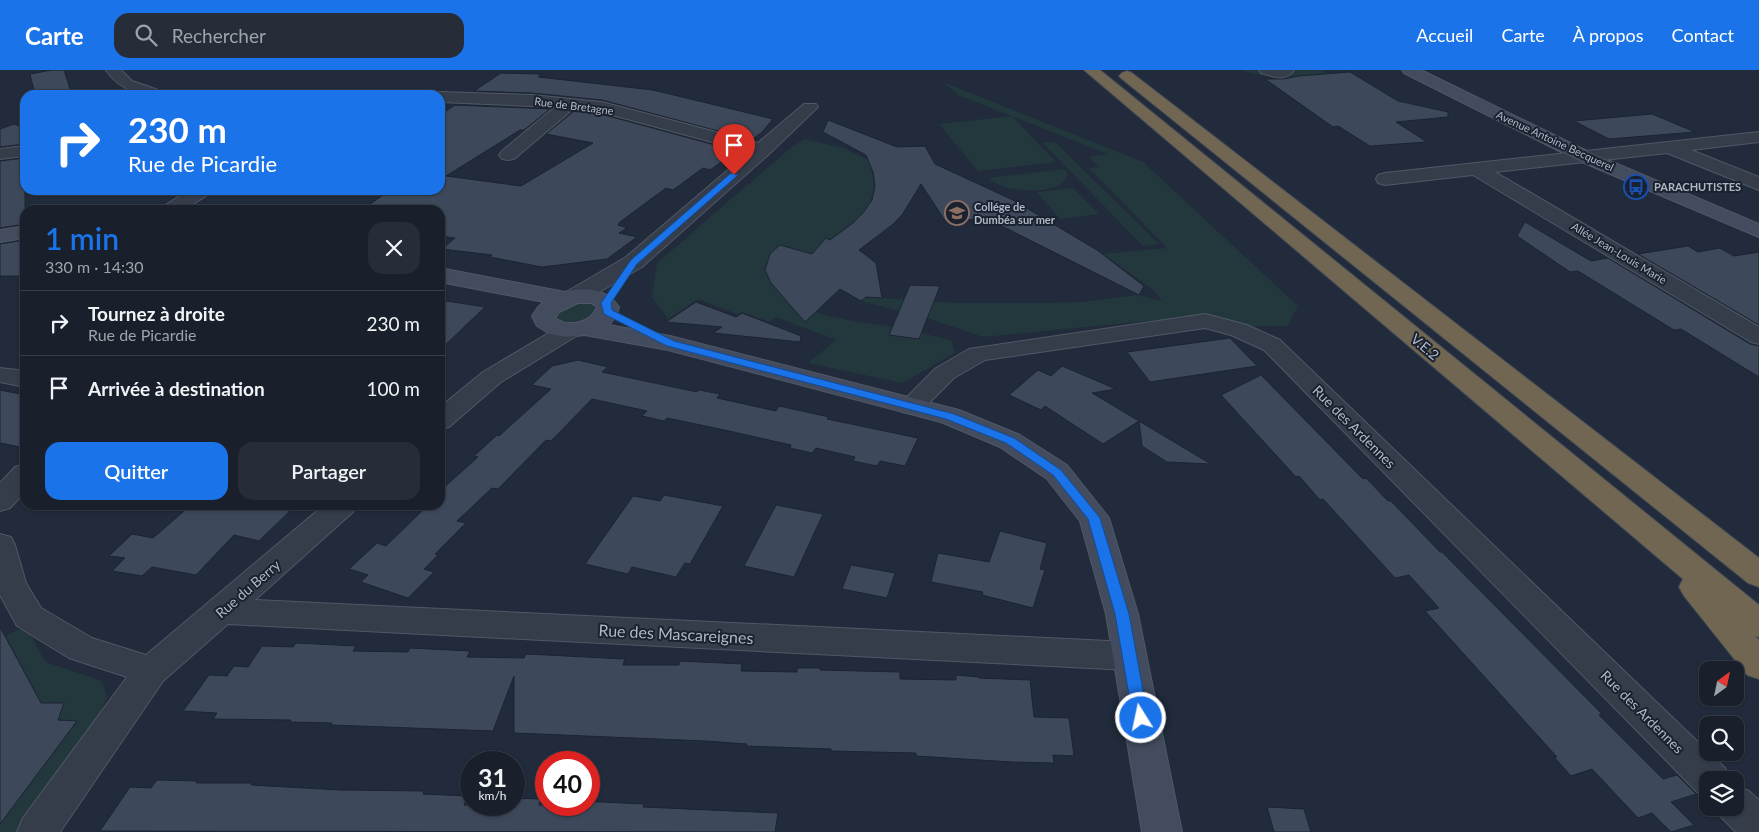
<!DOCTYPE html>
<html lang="fr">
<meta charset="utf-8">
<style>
:root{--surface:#19202c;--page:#262d38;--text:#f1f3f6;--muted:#9fa3a9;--line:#373e48;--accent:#1a73e8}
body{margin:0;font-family:Lato,sans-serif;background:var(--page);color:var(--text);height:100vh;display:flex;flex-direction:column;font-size:19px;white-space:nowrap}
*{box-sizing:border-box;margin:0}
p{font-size:16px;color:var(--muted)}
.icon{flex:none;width:28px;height:28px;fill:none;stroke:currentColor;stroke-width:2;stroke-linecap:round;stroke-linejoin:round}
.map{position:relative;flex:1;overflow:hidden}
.panel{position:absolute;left:20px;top:135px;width:425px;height:305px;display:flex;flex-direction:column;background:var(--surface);border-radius:15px;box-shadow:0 1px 4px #0004,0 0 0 1px var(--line)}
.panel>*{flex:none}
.guide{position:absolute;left:20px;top:20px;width:425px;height:105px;border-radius:15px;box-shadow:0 1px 4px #0004,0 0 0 1px var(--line);background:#1a73e8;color:#fff;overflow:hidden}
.needle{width:32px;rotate:33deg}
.buttons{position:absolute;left:1699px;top:591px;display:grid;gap:10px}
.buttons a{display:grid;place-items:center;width:45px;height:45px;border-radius:10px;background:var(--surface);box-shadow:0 1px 4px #0004,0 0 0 1px var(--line);font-size:25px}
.speed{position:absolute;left:460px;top:681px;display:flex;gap:10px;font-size:25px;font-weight:700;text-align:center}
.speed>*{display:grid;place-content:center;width:65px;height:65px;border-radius:50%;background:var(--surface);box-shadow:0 1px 4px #0004,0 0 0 1px var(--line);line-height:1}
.speed small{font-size:12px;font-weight:400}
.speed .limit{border:8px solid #d22;background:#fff;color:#111}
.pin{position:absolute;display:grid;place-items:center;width:42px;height:42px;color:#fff;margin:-51px -21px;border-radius:50% 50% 50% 0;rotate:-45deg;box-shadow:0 0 5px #0007}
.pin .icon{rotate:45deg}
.me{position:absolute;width:55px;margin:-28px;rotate:350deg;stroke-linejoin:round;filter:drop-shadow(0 0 4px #0008)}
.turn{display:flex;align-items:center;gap:18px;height:105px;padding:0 25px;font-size:22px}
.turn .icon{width:65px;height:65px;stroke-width:2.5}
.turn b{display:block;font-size:35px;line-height:42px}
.round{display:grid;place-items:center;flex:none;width:52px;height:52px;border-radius:15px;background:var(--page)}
.overview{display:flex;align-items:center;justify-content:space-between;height:85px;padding:0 25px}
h1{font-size:30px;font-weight:600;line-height:38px;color:var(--accent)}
.button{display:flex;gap:10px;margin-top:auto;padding:10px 25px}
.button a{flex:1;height:58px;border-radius:15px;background:var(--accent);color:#fff;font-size:20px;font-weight:600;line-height:58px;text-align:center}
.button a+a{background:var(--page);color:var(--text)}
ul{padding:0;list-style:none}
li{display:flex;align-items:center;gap:15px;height:65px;padding:0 25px;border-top:1px solid var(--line)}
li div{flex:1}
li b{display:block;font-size:19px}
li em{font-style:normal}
header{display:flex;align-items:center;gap:30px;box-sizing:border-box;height:70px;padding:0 25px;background:var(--accent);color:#fff}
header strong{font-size:24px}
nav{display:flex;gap:28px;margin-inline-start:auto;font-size:18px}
.search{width:350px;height:45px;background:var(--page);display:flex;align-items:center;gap:12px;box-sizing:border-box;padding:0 18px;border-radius:15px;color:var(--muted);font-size:19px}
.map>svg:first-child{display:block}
.green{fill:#23383c}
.building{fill:#3d495b;stroke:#1c2432}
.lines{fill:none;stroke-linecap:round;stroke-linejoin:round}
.street-casing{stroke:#505866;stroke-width:2}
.secondary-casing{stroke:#505866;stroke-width:2}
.highway-casing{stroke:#404856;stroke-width:2}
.street{fill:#353d4b;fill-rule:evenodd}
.secondary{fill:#434c5e;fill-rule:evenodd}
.highway{fill:#716652;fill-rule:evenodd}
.route{fill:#1a73e8;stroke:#114b97}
.labels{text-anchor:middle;stroke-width:4;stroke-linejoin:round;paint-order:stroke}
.far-street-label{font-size:11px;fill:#b0b8c7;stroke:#1a2230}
.far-poi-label{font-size:11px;font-weight:bold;fill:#b0b8c7;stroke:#1a2230;text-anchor:start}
.street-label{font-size:14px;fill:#b0b8c7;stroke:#1a2230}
.near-street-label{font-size:16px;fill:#b0b8c7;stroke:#1a2230}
</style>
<header>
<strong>Carte</strong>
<div class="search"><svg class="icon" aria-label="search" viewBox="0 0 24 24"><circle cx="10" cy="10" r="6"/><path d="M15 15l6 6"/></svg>Rechercher</div>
<nav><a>Accueil</a><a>Carte</a><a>À propos</a><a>Contact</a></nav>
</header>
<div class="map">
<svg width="1759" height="762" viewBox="0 0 1759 762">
<rect width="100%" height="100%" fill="#212b3b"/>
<g class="green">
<path d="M1238 0H1322L1327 4 1272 7Z"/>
<path d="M943 12 1143 92 1298 236 1287 256H1248L1210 245 983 267 930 249 861 231 866 227 954 233H1046L1082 232 1138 225 1162 231 1153 220 1103 184 1167 178 1089 98 1099 97 1089 87 1108 84 958 25Z"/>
<path d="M1012 46 1056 92 978 101 939 54Z"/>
<path d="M804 69 844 78 868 90C879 117 875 133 853 153 846 159 839 162 835 172L826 169 812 184 780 175 765 200C786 248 847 249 892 257L890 265 919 269 921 263 951 270 955 283 902 313 808 293 836 270 776 247 770 252 741 242 737 244 698 229 668 249 652 227 657 193 787 81Z"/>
<path d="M1055 72 1159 174 1143 176 1043 73Z"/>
<path d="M1064 99 1068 104C1067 106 1066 109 1064 111 1052 126 1000 122 989 108Z"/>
<path d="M1073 118 1099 144 1060 149 1037 122Z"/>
<path d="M588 232 593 234 597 240C587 251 572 259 557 249L556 242 569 233Z"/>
<path d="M26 556 45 592 102 611 107 626 94 661 19 762H0V754L77 652 58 650 64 633 30 634 39 629 6 566Z"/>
</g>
<g class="building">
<path d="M52 0H64L71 22 57 25H35L30 4Z"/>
<path d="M1350 2 1398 31 1448 42V47L1396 52 1427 72 1370 76 1338 56 1333 57 1265 9H1283L1299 6Z"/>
<path d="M501 3 541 4 538 7 653 20 773 49 762 62 752 70 602 30 532 23 474 21Z"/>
<path d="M455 35 550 39 524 60H520L446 106 521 116 593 73 546 64 574 41 601 44 737 81 710 100 703 98 673 120 666 118 620 152 618 155 627 158 619 163 637 167 607 189 542 197 490 187 492 185 442 179 455 168 440 166V140H362L390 120H440V45Z"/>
<path d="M1652 44 1695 62 1609 69 1574 51Z"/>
<path d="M828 50 897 77 925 76 935 94 1013 130 1097 180 1144 216 1139 225 986 148 946 152 921 114 902 145 892 155 859 180 876 193 882 228 866 227 861 231 840 219 805 252 771 213 765 200 770 184 780 175 812 184 826 168 830 170 853 153 863 143 872 130 875 116 873 102 866 85 823 62Z"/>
<path d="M14 54 25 58V74L0 77V59Z"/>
<path d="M25 88V154L0 158V91Z"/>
<path d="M1525 152 1591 191 1608 188 1750 274 1759 276V307L1681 259 1674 260 1578 201 1570 202 1517 166Z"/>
<path d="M25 170V206H0V174Z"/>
<path d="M1688 176 1698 182 1720 178 1734 186 1759 182V255L1638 184Z"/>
<path d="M910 215 940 216 919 269 889 265Z"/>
<path d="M440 230 485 237 440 280Z"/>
<path d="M696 232 736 247 742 243 801 266 800 272 713 263 722 257 666 252Z"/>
<path d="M1230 268 1257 296 1150 312 1127 282Z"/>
<path d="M578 290 608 297 602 302 697 322 699 320 720 324 717 328 776 341 779 336 829 347 827 349 918 368 905 396 880 391 877 396 853 391 855 387 816 378 812 383 790 378 791 375 720 359 667 348 664 351 642 346 647 341 592 329 551 371 546 370 498 419 492 418 457 451 466 453 435 484 438 485 424 499 434 502 408 528 361 512 368 505 349 499 377 473 386 476 428 435H440V421L478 387 474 386 497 365 499 366 551 319 532 315 552 296Z"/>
<path d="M1062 296 1116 319 1092 323 1211 394 1167 392 1142 376 1139 351 1103 374 1045 336 1041 340 1009 325 1038 300 1051 306Z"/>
<path d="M1261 305 1363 409 1366 408 1388 431H1391L1440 482H1442L1602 644 1599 645 1663 709 1677 705 1696 724 1671 732 1694 755 1671 762 1652 743 1638 748 1592 699 1571 706 1554 687H1557L1425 541 1439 538 1409 505 1395 508 1323 429 1320 430 1299 406 1296 407 1221 325Z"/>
<path d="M0 320 25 325V378L0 373Z"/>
<path d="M664 425 723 436 690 494 685 493 676 507 632 497 628 504 585 494 633 426 660 431Z"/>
<path d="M191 435H296L259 471 234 465 196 505 152 497 142 506 112 501 125 488 109 486 132 464 153 468Z"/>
<path d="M776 435 823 444 794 507 744 496Z"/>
<path d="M1000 461 1047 473 1040 499 1045 500 1033 538 982 525 983 522 931 512 938 483 989 492Z"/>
<path d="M851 495 895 503 887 528 842 519Z"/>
<path d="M0 557 41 633H64L58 650 77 651 0 754Z"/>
<path d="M296 573 356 576 353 581 408 582 410 578 470 581 467 587 524 588 526 584 625 589 623 595H679L680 591 742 594 741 601 797 602V598H820V600L900 602V609L956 610V605L979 607V608L1030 610 1034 647 1069 648 1074 686 1053 685 1054 693 1012 692 916 686V683L831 681V679L746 676 747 674 706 671 514 663V606L493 661 331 655 332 653 290 652 291 650 213 649 217 643 183 641 209 605 227 606 234 596 248 597 262 576 293 577Z"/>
<path d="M157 710 197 711 196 713H252L251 715 340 720 424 721 423 724 468 726 464 735H514V728L540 729 539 735H589V732H600L644 734 643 737 778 743 775 762 100 761 130 717 151 718Z"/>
<path d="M1267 737 1304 739 1311 762H1274Z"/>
</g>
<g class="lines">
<defs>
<g id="street">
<path d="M106 0H121L132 11 164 22 166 25C141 25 121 22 106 0Z"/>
<path d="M1259 0H1294C1285 13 1274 6 1261 3Z"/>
<path d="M440 22 532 25 602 32 758 73 804 34H816L818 37 769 84 642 197 584 231 576 233 568 231 565 226 568 221 626 187 749 82 601 42 573 39 514 89 508 90 502 89 499 85 502 81 555 37 440 32V25H433Z"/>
<path d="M1759 62V72L1691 80 1759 107V120L1667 83 1495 102 1759 257V274L1751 272 1473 105 1385 115 1378 113 1376 109 1378 105 1385 103Z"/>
<path d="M25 76V86L0 89V79Z"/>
<path d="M189 120H211L209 124 184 140H161L164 136Z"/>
<path d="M1205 244 1247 255 1280 270 1725 698 1730 710H1708V726L1697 722 1264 280 1231 265 1205 258 985 290 954 308 920 342 911 344 902 342 898 336 936 298 969 279Z"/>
<path d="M570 253 578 255 582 260 578 265 501 312 449 357 440 359V337L483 302 562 255Z"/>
<path d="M0 298 25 301V317L0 312Z"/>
<path d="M25 394V422L10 438 0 441V413L15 397Z"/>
<path d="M324 435H358L353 442 255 530 1129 572 1141 576 1146 586 1141 596 1129 600 228 554 163 611 60 762H17L23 748 127 607 69 588 17 556 0 525V464L11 467 15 475 26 513 41 538 92 568 146 585Z"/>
<path d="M1735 716 1749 721 1759 730V762H1736L1721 747 1717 738H1735Z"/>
</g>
<g id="secondary">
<path d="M1402 0H1421L1589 82 1759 154V167L1577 90 1404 3Z"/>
<path d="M25 156V168L0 172V160Z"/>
<path d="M440 198 565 222C585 216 607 219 619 237L617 245 609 255 670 266 959 340 1020 365 1067 395 1109 448 1138 544 1182 762H1142L1106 544 1080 451 1047 409 1000 377 941 352 668 280 585 265 566 267 550 264 537 256 532 246 538 237 544 232 440 212ZM578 233H591L597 237C591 253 568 258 555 248L559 242Z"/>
</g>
<g id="highway">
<path d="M1084 0H1100L1759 535V567L1755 566 1759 570V609L1747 605 1684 526 1679 517 1683 509Z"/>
<path d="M1127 1 1132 3 1759 488V517L1748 513 1122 9 1119 6 1122 3Z"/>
</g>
</defs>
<use href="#street" class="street-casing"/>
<use href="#secondary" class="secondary-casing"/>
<use href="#highway" class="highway-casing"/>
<use href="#street" class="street"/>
<use href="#secondary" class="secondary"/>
<use href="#highway" class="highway"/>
</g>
<path class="route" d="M731 103 738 105 637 194 611 233 612 240 674 271 954 344 1014 368 1061 400 1100 448 1129 544 1148 648 1146 653 1141 655 1135 653 1133 648 1115 544 1088 449 1053 405 1006 373 946 349 667 276 604 244 601 233 631 190Z"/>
<defs>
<symbol id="bus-ring" viewBox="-11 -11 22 22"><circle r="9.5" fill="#1a2230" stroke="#1a4fb4" stroke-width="1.5"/><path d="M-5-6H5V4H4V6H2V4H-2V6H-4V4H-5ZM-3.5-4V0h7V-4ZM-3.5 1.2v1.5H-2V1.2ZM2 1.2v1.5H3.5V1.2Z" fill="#1a4fb4"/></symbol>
<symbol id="school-ring" viewBox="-11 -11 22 22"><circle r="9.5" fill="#1a2230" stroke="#8d6e63" stroke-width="1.5"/><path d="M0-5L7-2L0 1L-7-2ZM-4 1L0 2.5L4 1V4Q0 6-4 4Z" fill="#8d6e63"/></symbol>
</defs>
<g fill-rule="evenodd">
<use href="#bus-ring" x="1622" y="103" width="28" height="28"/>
<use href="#school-ring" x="943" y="129" width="28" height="28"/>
</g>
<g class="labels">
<g class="far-street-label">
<text transform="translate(574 36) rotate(7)" y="4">Rue de Bretagne</text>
<text transform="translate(1555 71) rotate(25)" y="4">Avenue Antoine Becquerel</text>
<text transform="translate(1619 183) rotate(31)" y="4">Allée Jean-Louis Marie</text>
</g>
<g class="far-poi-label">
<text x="1654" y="121">PARACHUTISTES</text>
<text x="974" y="141">Collége de<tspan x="974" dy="13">Dumbéa sur mer</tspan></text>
</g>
<g class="street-label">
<text transform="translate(1425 277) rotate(40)" y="5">V.E.2</text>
<text transform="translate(1354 357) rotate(45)" y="5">Rue des Ardennes</text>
<text transform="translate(248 519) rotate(-41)" y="5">Rue du Berry</text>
<text transform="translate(1642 642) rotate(45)" y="5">Rue des Ardennes</text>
</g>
<g class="near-street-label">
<text transform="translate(676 564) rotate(3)" y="6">Rue des Mascareignes</text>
</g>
</g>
</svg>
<div class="buttons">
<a><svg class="needle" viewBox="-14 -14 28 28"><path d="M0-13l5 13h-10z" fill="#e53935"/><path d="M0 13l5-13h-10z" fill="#9fa3a9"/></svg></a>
<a><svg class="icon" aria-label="search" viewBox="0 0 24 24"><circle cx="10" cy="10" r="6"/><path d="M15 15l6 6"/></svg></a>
<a><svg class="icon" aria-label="layers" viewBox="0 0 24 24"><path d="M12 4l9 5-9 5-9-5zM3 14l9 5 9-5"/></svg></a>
</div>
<div class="speed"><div>31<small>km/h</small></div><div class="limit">40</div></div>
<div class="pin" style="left:734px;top:105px;background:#d93025"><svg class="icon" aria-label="arrive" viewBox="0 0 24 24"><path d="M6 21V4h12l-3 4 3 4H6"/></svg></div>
<svg class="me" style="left:1141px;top:648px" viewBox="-20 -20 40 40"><circle r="17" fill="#1a73e8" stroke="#fff" stroke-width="3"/><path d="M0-11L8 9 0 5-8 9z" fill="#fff"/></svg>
<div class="guide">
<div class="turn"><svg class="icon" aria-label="right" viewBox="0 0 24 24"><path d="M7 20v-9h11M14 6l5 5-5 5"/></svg><div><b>230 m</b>Rue de Picardie</div></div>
</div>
<section class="panel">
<div class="overview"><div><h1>1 min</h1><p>330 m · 14:30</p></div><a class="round"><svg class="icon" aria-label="close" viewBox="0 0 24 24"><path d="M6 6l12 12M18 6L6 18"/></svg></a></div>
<ul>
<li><svg class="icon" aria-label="right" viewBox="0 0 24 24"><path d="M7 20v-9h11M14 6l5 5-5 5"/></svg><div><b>Tournez à droite</b><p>Rue de Picardie</p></div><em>230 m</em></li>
<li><svg class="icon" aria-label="arrive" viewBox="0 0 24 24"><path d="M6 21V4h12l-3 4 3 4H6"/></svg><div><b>Arrivée à destination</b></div><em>100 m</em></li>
</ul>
<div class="button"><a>Quitter</a><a>Partager</a></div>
</section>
</div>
